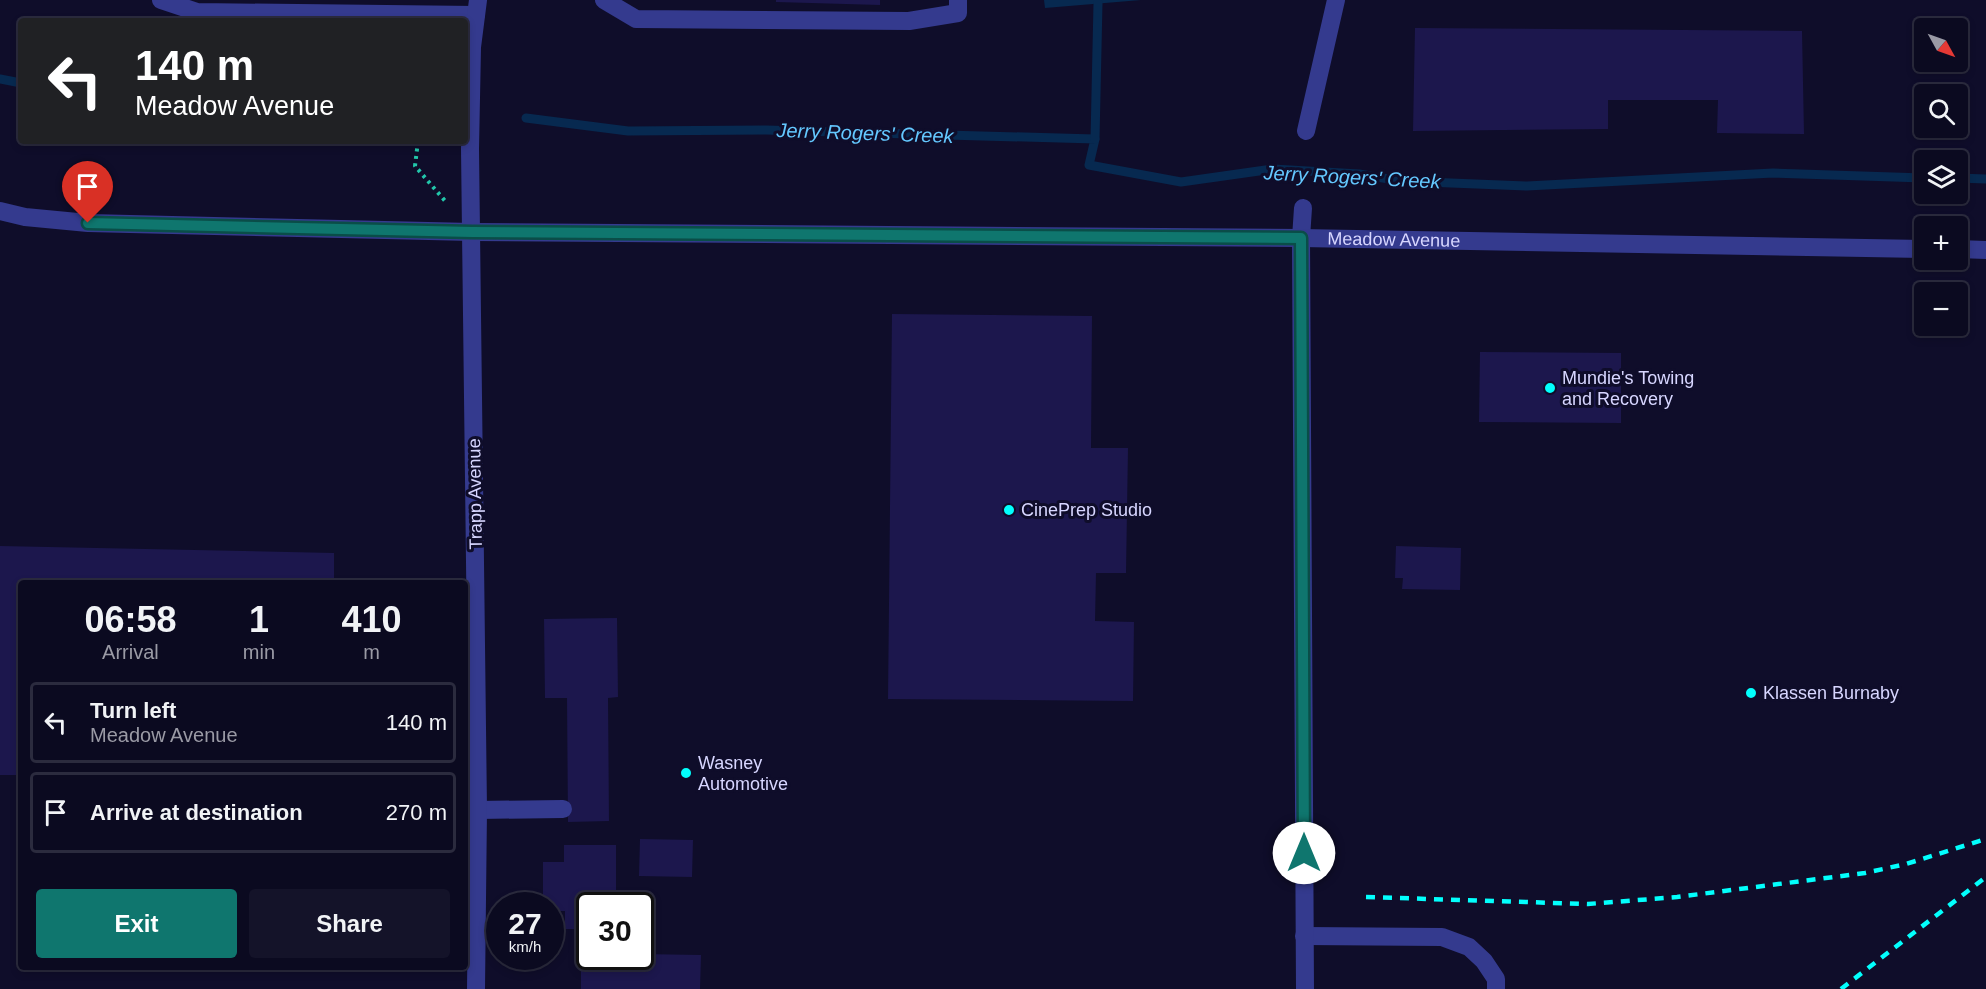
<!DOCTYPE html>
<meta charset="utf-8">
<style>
:root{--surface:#0b0a20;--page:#141329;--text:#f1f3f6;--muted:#9a9aa5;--line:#2b2b3e;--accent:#0f766e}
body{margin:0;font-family:Arial,sans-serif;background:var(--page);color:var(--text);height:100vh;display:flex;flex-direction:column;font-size:22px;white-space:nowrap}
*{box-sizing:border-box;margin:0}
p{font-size:20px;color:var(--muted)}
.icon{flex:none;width:33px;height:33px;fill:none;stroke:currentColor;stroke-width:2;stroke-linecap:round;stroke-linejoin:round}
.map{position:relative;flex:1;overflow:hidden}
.sheet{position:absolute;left:18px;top:580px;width:450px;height:390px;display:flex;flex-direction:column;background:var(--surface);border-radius:6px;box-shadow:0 3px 9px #0003,0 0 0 2px var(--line)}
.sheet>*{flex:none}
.top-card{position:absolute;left:18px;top:18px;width:450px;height:126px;border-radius:6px;box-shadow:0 3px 9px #0003,0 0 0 2px var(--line);background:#202124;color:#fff;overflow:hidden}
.needle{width:39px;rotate:130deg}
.tools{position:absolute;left:1914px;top:18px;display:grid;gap:12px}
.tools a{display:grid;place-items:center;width:54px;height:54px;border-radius:6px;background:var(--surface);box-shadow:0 3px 9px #0003,0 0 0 2px var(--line);font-size:30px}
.speed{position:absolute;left:486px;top:892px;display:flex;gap:12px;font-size:30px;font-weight:700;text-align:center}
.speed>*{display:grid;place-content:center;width:78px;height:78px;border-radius:50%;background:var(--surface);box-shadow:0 3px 9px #0003,0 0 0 2px var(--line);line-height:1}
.speed small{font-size:15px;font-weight:400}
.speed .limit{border:3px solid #111;border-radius:9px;background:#fff;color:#111}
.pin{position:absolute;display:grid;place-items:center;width:51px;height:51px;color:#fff;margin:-62px -26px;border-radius:50% 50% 50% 0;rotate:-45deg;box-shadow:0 0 6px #0007}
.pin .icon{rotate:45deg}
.me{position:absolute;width:66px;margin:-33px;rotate:0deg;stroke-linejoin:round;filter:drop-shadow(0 0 4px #0008)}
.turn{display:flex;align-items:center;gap:21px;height:126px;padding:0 18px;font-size:27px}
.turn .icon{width:78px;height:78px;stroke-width:2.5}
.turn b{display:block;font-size:42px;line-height:51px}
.eta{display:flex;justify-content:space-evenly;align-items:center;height:102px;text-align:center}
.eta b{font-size:36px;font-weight:800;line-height:42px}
.action{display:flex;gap:12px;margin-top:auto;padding:12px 18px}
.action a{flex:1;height:69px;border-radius:6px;background:var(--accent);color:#fff;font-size:24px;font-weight:800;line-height:69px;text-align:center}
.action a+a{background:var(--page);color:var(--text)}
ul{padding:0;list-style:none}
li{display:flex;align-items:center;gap:18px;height:81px;margin:0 12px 9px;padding:0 6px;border:3px solid var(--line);border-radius:6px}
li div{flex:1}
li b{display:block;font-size:22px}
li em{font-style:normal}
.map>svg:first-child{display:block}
.water{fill:#072950}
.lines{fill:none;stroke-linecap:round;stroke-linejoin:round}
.stream{stroke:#072950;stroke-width:9}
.building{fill:#1c174d}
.path{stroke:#22c7ab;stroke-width:4;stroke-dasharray:3 4.5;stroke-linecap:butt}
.lane{stroke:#343a8e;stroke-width:18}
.street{stroke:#343a8e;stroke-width:18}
.rail{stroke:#02fffd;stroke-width:4.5;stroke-dasharray:9 8;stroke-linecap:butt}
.route-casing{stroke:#0a4d48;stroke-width:15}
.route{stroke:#0f766e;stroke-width:10}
.poi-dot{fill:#02fffd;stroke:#0f0d2a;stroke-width:2}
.labels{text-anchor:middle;stroke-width:6;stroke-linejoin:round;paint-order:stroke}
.street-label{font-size:18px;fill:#d7d6ff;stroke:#0f0d2a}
.poi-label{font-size:18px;fill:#d7d6ff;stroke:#0f0d2a;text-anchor:start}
.water-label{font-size:20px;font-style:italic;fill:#64c8ff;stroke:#0f0d2a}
</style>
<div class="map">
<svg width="1986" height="989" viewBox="0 0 1986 989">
<rect width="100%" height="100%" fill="#0f0d2a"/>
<path class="water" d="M1044 0H1141L1045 8Z"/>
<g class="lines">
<g class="stream">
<path d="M0 79 21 83"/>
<path d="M526 118 628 131 766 130 1095 139 1089 165 1181 182 1273 169 1359 174 1401 181 1527 186 1773 173 1924 178"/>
<path d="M1095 139 1098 3"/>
<path d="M1958 178 1986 179"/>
</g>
</g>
<g class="building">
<path d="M776 0H880V5L776 2Z"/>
<path d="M1415 28 1802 31 1804 134 1717 133 1718 100H1608V129L1413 131Z"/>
<path d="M892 314 1092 316 1091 448H1128L1126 573H1096L1095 621 1134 622 1133 701 888 699Z"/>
<path d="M1480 352 1621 353V423L1479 422Z"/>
<path d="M0 546 334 553V584H21V775H0Z"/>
<path d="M1396 546 1461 548 1460 590 1402 589 1403 578H1395Z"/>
<path d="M617 618 618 697 608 698 609 821 568 822 567 698H545L544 619Z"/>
<path d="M640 839 693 840 692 877 639 876Z"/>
<path d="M564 845H616V906H590V929H565V911H550V906H543V862H564Z"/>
<path d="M581 952 590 953V957H640V954L701 955 700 989H581Z"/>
</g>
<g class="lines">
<path class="path" d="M418 141 415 166 446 202"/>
<g class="lane">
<path d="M161 0 197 12 476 15"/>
<path d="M604 0 636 19 909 21 958 13V0"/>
<path d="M1306 131 1336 0"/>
<path d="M1301 238 1303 208"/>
<path d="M478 810 563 809"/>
<path d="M1304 936 1442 937 1469 947 1484 961 1496 979V989"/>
</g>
<g class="street">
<path id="s1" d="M0 211 25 217 88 223 472 232 1301 238 1924 249"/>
<path d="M1301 238 1305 989"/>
<path d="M1958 249 1986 250"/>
<path d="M476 989 478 810 470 149 472 47 478 0"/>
</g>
<g class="rail">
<path d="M1366 897 1588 904 1677 897 1865 873 1906 864 1986 839"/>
<path d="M1841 989 1986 877"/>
</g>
</g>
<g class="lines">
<defs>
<path id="route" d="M88 223 472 232 1301 238 1304 853"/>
</defs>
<use href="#route" class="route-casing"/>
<use href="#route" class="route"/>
</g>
<g class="poi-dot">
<circle cx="1550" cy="388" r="6"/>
<circle cx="1009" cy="510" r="6"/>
<circle cx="1751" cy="693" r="6"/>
<circle cx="686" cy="773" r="6"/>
</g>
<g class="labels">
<g class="street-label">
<text dy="6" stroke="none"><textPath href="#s1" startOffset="1395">Meadow Avenue</textPath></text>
<text transform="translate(475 494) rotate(-91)" y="6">Trapp Avenue</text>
</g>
<g class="poi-label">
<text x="1562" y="384">Mundie's Towing<tspan x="1562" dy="21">and Recovery</tspan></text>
<text x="1021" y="516">CinePrep Studio</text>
<text x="1763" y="699">Klassen Burnaby</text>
<text x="698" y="769">Wasney<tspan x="698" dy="21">Automotive</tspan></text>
</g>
<g class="water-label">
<text transform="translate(865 133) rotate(2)" y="7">Jerry Rogers' Creek</text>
<text transform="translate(1352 177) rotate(3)" y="7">Jerry Rogers' Creek</text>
</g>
</g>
</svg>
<div class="tools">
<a><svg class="needle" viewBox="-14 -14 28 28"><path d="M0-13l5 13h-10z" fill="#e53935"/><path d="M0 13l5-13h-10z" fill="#9a9aa5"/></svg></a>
<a><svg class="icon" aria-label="search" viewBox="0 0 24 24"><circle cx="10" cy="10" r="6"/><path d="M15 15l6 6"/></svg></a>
<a><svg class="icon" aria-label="layers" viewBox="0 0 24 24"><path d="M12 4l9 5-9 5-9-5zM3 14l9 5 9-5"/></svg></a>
<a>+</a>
<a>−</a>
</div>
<div class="speed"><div>27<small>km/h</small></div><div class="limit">30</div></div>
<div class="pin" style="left:88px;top:223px;background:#d93025"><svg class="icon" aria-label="arrive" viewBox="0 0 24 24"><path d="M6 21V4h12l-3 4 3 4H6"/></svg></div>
<svg class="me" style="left:1304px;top:853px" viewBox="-20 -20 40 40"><circle r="19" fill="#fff"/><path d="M0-13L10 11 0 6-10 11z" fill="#0f766e"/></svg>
<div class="top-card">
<div class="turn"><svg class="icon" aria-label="left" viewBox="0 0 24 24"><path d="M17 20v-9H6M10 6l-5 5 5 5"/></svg><div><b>140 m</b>Meadow Avenue</div></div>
</div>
<section class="sheet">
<div class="eta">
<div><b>06:58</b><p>Arrival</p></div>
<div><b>1</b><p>min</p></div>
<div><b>410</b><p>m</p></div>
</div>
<ul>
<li><svg class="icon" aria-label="left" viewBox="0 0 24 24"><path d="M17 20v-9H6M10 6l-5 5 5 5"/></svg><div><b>Turn left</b><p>Meadow Avenue</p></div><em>140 m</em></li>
<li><svg class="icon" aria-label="arrive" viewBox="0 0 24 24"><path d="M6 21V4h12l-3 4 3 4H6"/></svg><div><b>Arrive at destination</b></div><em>270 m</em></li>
</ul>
<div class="action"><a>Exit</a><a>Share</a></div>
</section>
</div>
